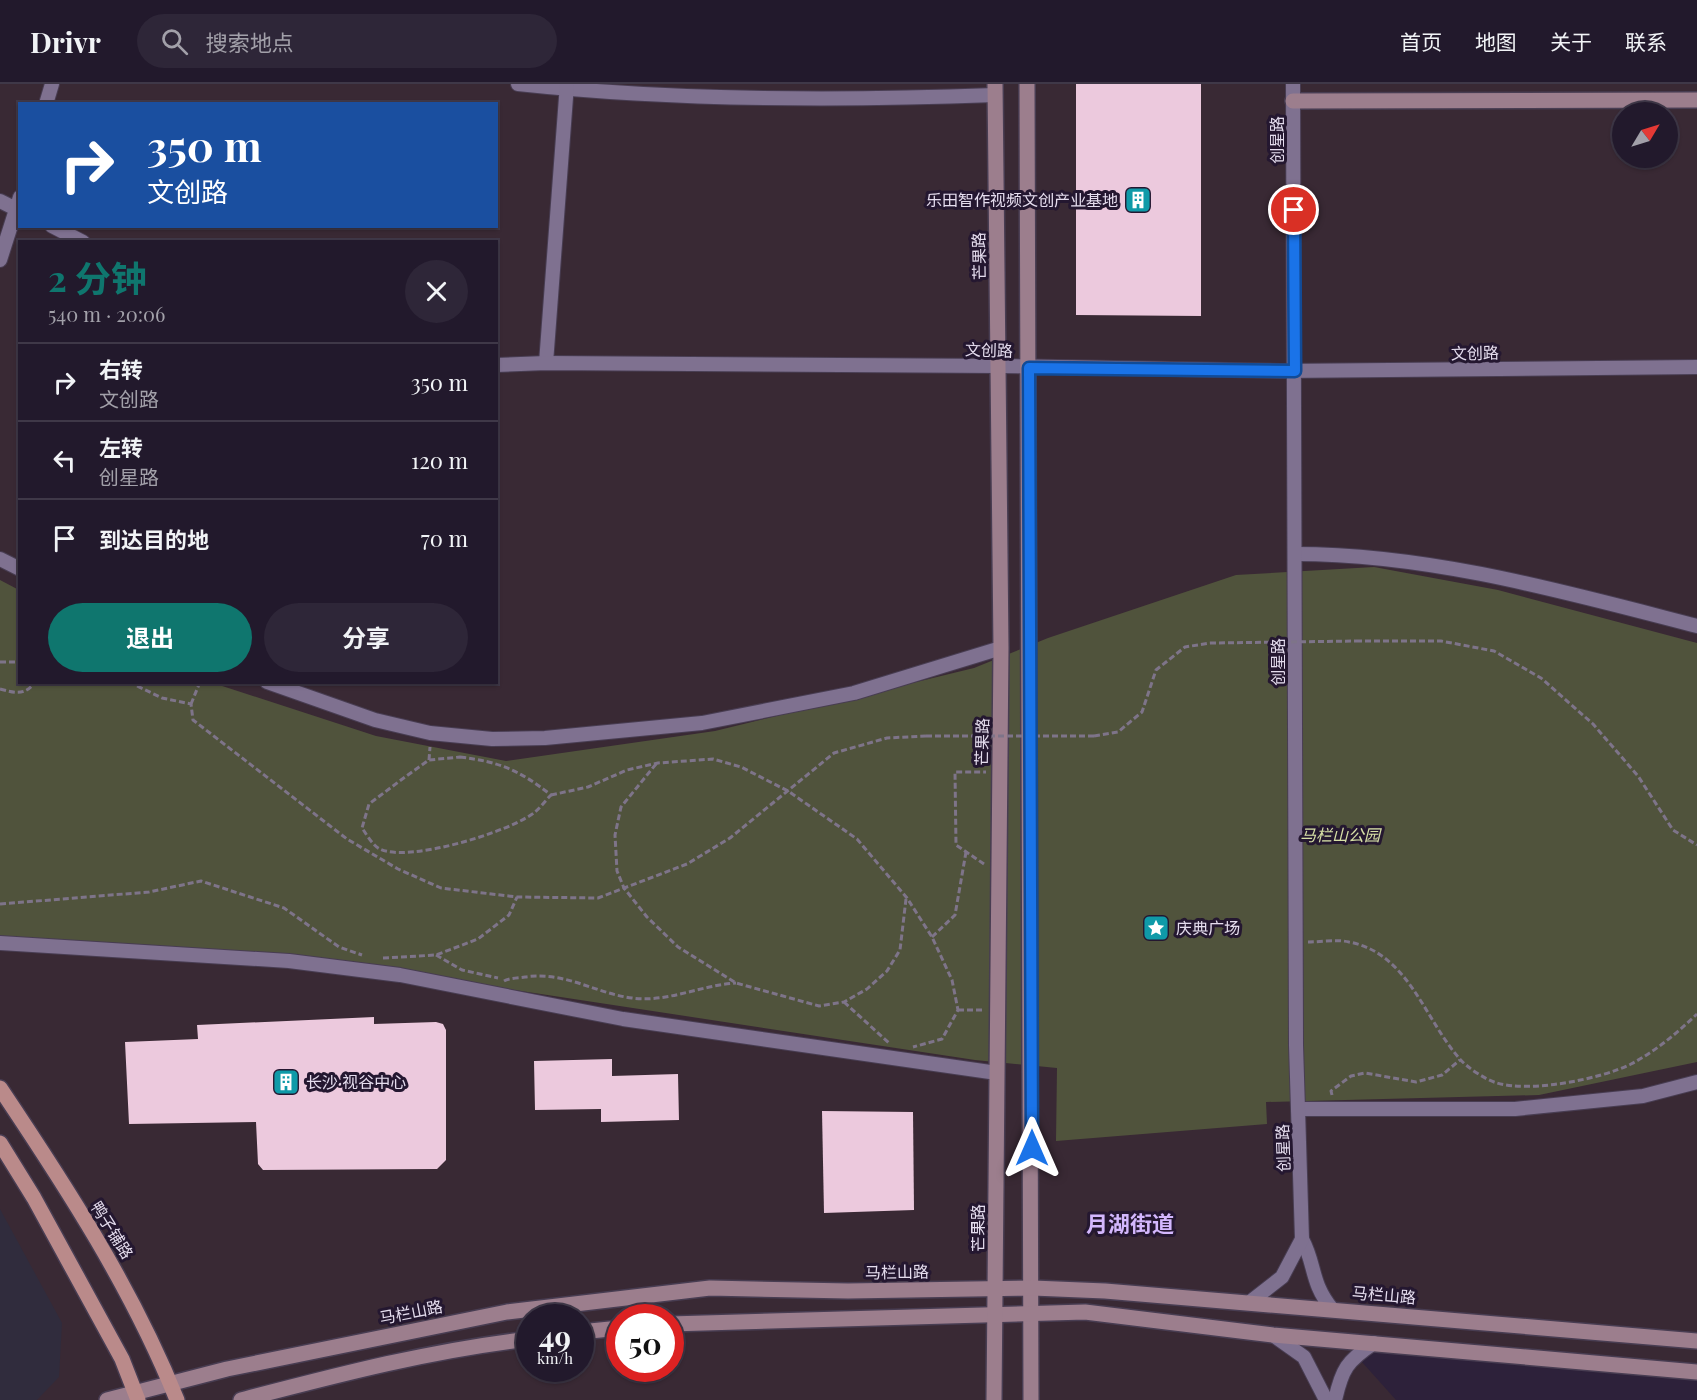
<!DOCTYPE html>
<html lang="zh">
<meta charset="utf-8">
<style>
:root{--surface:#22192c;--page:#2e2638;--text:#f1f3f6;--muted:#a2a0a9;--line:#3f3848;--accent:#0f766e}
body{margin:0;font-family:"Playfair Display","Noto Sans SC",serif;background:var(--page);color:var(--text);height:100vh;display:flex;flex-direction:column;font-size:22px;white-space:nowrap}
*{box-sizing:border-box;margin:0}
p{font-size:20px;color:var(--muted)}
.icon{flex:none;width:33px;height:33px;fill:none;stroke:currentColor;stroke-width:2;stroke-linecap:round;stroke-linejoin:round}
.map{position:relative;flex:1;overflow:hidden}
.drawer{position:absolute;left:18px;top:156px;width:480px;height:444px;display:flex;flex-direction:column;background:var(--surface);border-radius:0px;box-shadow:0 2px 4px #0004,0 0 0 2px var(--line)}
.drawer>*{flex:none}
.top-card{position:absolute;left:18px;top:18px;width:480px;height:126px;border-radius:0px;box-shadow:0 2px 4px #0004,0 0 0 2px var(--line);background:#1a4fa0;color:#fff;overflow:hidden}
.needle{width:39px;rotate:52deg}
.tools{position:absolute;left:1612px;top:18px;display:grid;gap:12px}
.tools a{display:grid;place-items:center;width:66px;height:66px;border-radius:50%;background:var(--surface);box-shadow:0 2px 4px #0004,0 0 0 2px var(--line);font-size:30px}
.speed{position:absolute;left:516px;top:1220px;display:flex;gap:12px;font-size:30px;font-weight:700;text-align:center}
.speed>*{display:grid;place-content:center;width:78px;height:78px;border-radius:50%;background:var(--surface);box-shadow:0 2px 4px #0004,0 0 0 2px var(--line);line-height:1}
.speed small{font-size:15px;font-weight:400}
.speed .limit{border:9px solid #d22;background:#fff;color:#111}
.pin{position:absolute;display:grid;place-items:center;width:51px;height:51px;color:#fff;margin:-26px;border:3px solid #fff;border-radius:50%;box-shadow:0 2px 6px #0007}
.me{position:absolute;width:66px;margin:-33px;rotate:0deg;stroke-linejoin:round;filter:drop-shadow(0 0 4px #0008)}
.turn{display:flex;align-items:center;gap:21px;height:126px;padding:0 30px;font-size:27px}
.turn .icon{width:78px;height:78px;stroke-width:2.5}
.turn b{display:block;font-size:42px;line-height:51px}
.round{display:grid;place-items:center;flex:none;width:63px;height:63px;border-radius:32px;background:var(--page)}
.overview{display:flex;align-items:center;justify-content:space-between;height:102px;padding:0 30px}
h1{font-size:36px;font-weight:700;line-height:45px;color:var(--accent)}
.action{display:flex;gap:12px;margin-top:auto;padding:12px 30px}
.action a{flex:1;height:69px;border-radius:36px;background:var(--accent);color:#fff;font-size:24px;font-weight:700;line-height:69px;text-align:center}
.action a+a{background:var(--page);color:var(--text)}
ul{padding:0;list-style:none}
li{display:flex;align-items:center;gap:18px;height:78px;padding:0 30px;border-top:2px solid var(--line)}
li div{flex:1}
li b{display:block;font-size:22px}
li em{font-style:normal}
header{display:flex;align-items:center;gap:36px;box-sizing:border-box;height:84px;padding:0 30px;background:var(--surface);border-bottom:2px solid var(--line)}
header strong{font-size:28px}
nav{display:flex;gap:33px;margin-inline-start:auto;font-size:21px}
.search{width:420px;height:54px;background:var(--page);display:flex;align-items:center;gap:15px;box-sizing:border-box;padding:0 21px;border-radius:33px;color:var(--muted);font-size:22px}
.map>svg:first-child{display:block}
.commercial{fill:#392934;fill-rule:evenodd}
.industrial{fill:#302c3d}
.green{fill:#50533c}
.building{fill:#ecc9dd}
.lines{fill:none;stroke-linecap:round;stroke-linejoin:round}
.street-casing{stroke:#483d52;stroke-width:16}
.secondary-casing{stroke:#483d52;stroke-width:18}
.primary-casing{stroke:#483d52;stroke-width:18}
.path{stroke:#7e7489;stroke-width:3;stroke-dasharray:6 3;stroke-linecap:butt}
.street{stroke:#7f7190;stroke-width:14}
.secondary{stroke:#9c7e8d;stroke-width:15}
.primary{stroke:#ba8a8a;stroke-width:15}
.path-bridge{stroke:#7e7489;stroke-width:3;stroke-dasharray:6 3;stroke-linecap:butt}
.route-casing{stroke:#114b97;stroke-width:15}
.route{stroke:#1a73e8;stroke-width:10}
.labels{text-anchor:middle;stroke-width:6;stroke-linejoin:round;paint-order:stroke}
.street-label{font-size:16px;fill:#e5ddee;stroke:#241730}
.poi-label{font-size:16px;fill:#e5ddee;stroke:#241730;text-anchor:start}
.park-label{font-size:16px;font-style:italic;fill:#d7e0a6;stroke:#241730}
.district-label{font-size:22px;font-weight:bold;fill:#d3b7fd;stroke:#241730}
</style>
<header>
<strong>Drivr</strong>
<div class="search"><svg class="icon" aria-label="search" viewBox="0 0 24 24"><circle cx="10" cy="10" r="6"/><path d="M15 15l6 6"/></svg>搜索地点</div>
<nav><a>首页</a><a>地图</a><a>关于</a><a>联系</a></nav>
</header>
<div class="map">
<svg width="1697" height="1316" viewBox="0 0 1697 1316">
<rect width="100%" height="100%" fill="#2d213a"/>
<path class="commercial" d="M0 0H1697V1282L1336 1249 1396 1316H0ZM20 20H496V142H20ZM1623 28H1668V74H1623ZM20 158H496V598H20ZM530 1233H580V1284H530ZM620 1233H670V1284H620Z"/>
<path class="industrial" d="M0 1125 62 1239 59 1293 37 1316H0Z"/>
<path class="green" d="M1374 483 1498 506 1697 559V978L1539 1011 1266 1018 1267 1040 1056 1057 1057 984 975 976 343 880 151 861 0 852V496L19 506 20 598 213 599 376 652 506 677 715 647 974 584 1048 554 1236 491Z"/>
<g class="building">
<path d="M1076 0H1201V232L1076 231Z"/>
<path d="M374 933V940L436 938 443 940 446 946V1076L437 1085 263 1086 258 1080 256 1038 129 1040 125 958 198 955 197 941Z"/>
<path d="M612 975V992L678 990 679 1036 601 1038V1025L535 1026 534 977Z"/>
<path d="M822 1027 913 1028 914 1126 824 1129Z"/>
</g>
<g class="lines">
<defs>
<g id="street">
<path d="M518 0C676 17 837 17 995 11"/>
<path d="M46 20 52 0"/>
<path d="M0 117 20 127"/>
<path d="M52 142 83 158"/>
<path d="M0 176 20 113"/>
<path d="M546 279 567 0"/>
<path d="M496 281 546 279 998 282 1281 287 1697 283"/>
<path d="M1295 470C1431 470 1565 508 1697 542"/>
<path d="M0 475 20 485"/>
<path d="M267 598 375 636 430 649 492 655 545 654 702 639 854 609 1001 564"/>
<path d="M0 859 289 877 400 891 623 935 997 989"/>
<path d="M1298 1025H1515L1643 1012 1697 998"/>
<path d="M1302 1155C1316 1181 1310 1198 1332 1225"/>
<path d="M1250 1218 1282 1193 1302 1155 1296 961 1293 0"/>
<path d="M1273 1251 1304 1273 1326 1316"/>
<path d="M1335 1316C1342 1285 1347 1277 1374 1259"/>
</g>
<g id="secondary">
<path d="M1027 0 1031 1316"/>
<path d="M1293 17 1697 16"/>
<path d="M670 1240 1085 1228 1273 1251 1697 1288"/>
<path d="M580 1248 620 1244"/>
<path d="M107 1316 227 1285 507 1228 710 1204 848 1207 1033 1204 1105 1207 1697 1257"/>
<path d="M241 1316C337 1291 432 1266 530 1255"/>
<path d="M994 1316 1001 564 995 0"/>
</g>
<g id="primary">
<path d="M0 1004C67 1104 132 1204 177 1316"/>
<path d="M0 1059 34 1114 122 1275 138 1316"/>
</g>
</defs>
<use href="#street" class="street-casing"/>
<use href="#secondary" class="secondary-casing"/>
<use href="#primary" class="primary-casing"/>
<g class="path">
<path d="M1356 557H1441L1494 567 1541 594 1593 640 1638 692 1673 746 1697 761"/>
<path d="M0 578H20"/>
<path d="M129 598 162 614 191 620 193 636 347 755 398 785 441 804 517 813 598 814 687 780 730 754 834 669 887 654 926 652"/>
<path d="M0 605C15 609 25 612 35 598"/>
<path d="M191 620 200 598"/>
<path d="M1094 652 1118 648 1142 628 1156 586 1185 563 1210 559"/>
<path d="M460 673C500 678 519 686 551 711 546 716 541 723 535 728 510 748 408 779 380 765 373 762 367 751 362 744L369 720 405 693 429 676Z"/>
<path d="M429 676 430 663"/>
<path d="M656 680 621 723 615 751 617 787 624 804 647 833 678 863 736 899 819 922 844 918 867 905 887 887 900 866 906 815"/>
<path d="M551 711 588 703 627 686 658 679 713 675 741 683 788 707 857 755 907 814 932 853 952 896 958 926 942 955 913 963"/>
<path d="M984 780 956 761 955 688H986"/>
<path d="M0 820 149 808 201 797 284 824 339 863 362 871"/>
<path d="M932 853 955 831 966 768"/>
<path d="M1308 858C1321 858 1336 855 1349 858 1408 869 1424 934 1459 974 1466 983 1486 996 1497 999 1530 1009 1601 995 1631 980 1656 967 1677 949 1697 930"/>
<path d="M436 871 462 886 498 894"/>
<path d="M383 874 436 871 478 855 509 831 517 813"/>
<path d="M504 897C509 894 518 894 525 893 565 887 594 909 632 914 666 919 702 901 736 899"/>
<path d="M844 918 889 959"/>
<path d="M958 926H983"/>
<path d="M1332 1011 1331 1007 1351 992 1365 989 1416 998 1442 991 1460 976"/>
</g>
<use href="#street" class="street"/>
<use href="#secondary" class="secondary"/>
<use href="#primary" class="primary"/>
<g class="path-bridge">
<path d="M1210 559 1356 557"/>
<path d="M926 652H1094"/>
</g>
</g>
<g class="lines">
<defs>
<path id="route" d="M1032 1064 1029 284 1295 287 1294 126"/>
</defs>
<use href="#route" class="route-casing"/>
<use href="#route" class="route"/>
</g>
<defs>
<symbol id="building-square" viewBox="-11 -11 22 22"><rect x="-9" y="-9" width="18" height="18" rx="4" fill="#0f9aa8" stroke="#241730"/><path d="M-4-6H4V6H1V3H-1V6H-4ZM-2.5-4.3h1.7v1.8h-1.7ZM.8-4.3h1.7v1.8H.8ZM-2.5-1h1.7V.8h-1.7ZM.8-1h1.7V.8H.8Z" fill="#fff"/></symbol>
<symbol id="sight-square" viewBox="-11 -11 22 22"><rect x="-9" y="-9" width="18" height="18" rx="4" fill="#0f9aa8" stroke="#241730"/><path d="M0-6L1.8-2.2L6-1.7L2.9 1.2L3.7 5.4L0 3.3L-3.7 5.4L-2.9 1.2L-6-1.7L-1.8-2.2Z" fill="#fff"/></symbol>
</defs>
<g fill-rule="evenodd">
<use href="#building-square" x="1123" y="101" width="30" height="30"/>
<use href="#sight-square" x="1141" y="829" width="30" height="30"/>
<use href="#building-square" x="271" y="983" width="30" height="30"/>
</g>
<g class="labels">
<g class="street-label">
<text transform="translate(1277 56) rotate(-90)" y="6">创星路</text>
<text transform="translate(979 172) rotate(-91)" y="6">芒果路</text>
<text transform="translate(989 266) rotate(2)" y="6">文创路</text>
<text transform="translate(1475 269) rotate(-1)" y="6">文创路</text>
<text transform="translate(1278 578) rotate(-90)" y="6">创星路</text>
<text transform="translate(982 658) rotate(-89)" y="6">芒果路</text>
<text transform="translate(1283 1064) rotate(-92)" y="6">创星路</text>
<text transform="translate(978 1144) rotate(-90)" y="6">芒果路</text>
<text transform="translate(112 1146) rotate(58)" y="6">鸭子铺路</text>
<text transform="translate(897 1188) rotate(-1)" y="6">马栏山路</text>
<text transform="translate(1384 1211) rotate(5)" y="6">马栏山路</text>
<text transform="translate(411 1228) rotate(-11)" y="6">马栏山路</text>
</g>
<g class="poi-label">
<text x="1118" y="122" text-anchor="end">乐田智作视频文创产业基地</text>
<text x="1176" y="850">庆典广场</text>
<text x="306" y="1004">长沙·视谷中心</text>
</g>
<g class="park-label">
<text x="1340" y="757">马栏山公园</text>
</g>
<g class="district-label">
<text x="1130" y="1148">月湖街道</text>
</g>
</g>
</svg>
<div class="tools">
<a><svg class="needle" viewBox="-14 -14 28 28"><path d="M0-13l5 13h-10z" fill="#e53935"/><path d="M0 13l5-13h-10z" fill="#a2a0a9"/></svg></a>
</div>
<div class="speed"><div>49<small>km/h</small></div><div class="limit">50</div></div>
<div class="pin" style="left:1294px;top:126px;background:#d93025"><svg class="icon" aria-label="arrive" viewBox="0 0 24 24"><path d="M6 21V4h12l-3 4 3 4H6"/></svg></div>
<svg class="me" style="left:1032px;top:1064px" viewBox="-20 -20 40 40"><path d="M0-17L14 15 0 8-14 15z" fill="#1a73e8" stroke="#fff" stroke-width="4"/></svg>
<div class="top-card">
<div class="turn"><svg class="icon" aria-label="right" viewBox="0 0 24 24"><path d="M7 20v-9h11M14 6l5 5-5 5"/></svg><div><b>350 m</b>文创路</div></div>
</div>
<section class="drawer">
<div class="overview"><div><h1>2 分钟</h1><p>540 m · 20:06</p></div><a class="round"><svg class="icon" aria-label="close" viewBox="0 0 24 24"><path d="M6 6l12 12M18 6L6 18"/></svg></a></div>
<ul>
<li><svg class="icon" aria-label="right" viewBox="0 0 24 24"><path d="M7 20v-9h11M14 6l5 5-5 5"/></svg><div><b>右转</b><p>文创路</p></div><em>350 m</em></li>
<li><svg class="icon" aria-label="left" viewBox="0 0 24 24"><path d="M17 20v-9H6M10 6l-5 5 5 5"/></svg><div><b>左转</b><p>创星路</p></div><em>120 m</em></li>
<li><svg class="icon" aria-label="arrive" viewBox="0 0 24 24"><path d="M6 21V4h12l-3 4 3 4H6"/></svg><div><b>到达目的地</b></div><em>70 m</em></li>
</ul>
<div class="action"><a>退出</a><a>分享</a></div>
</section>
</div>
